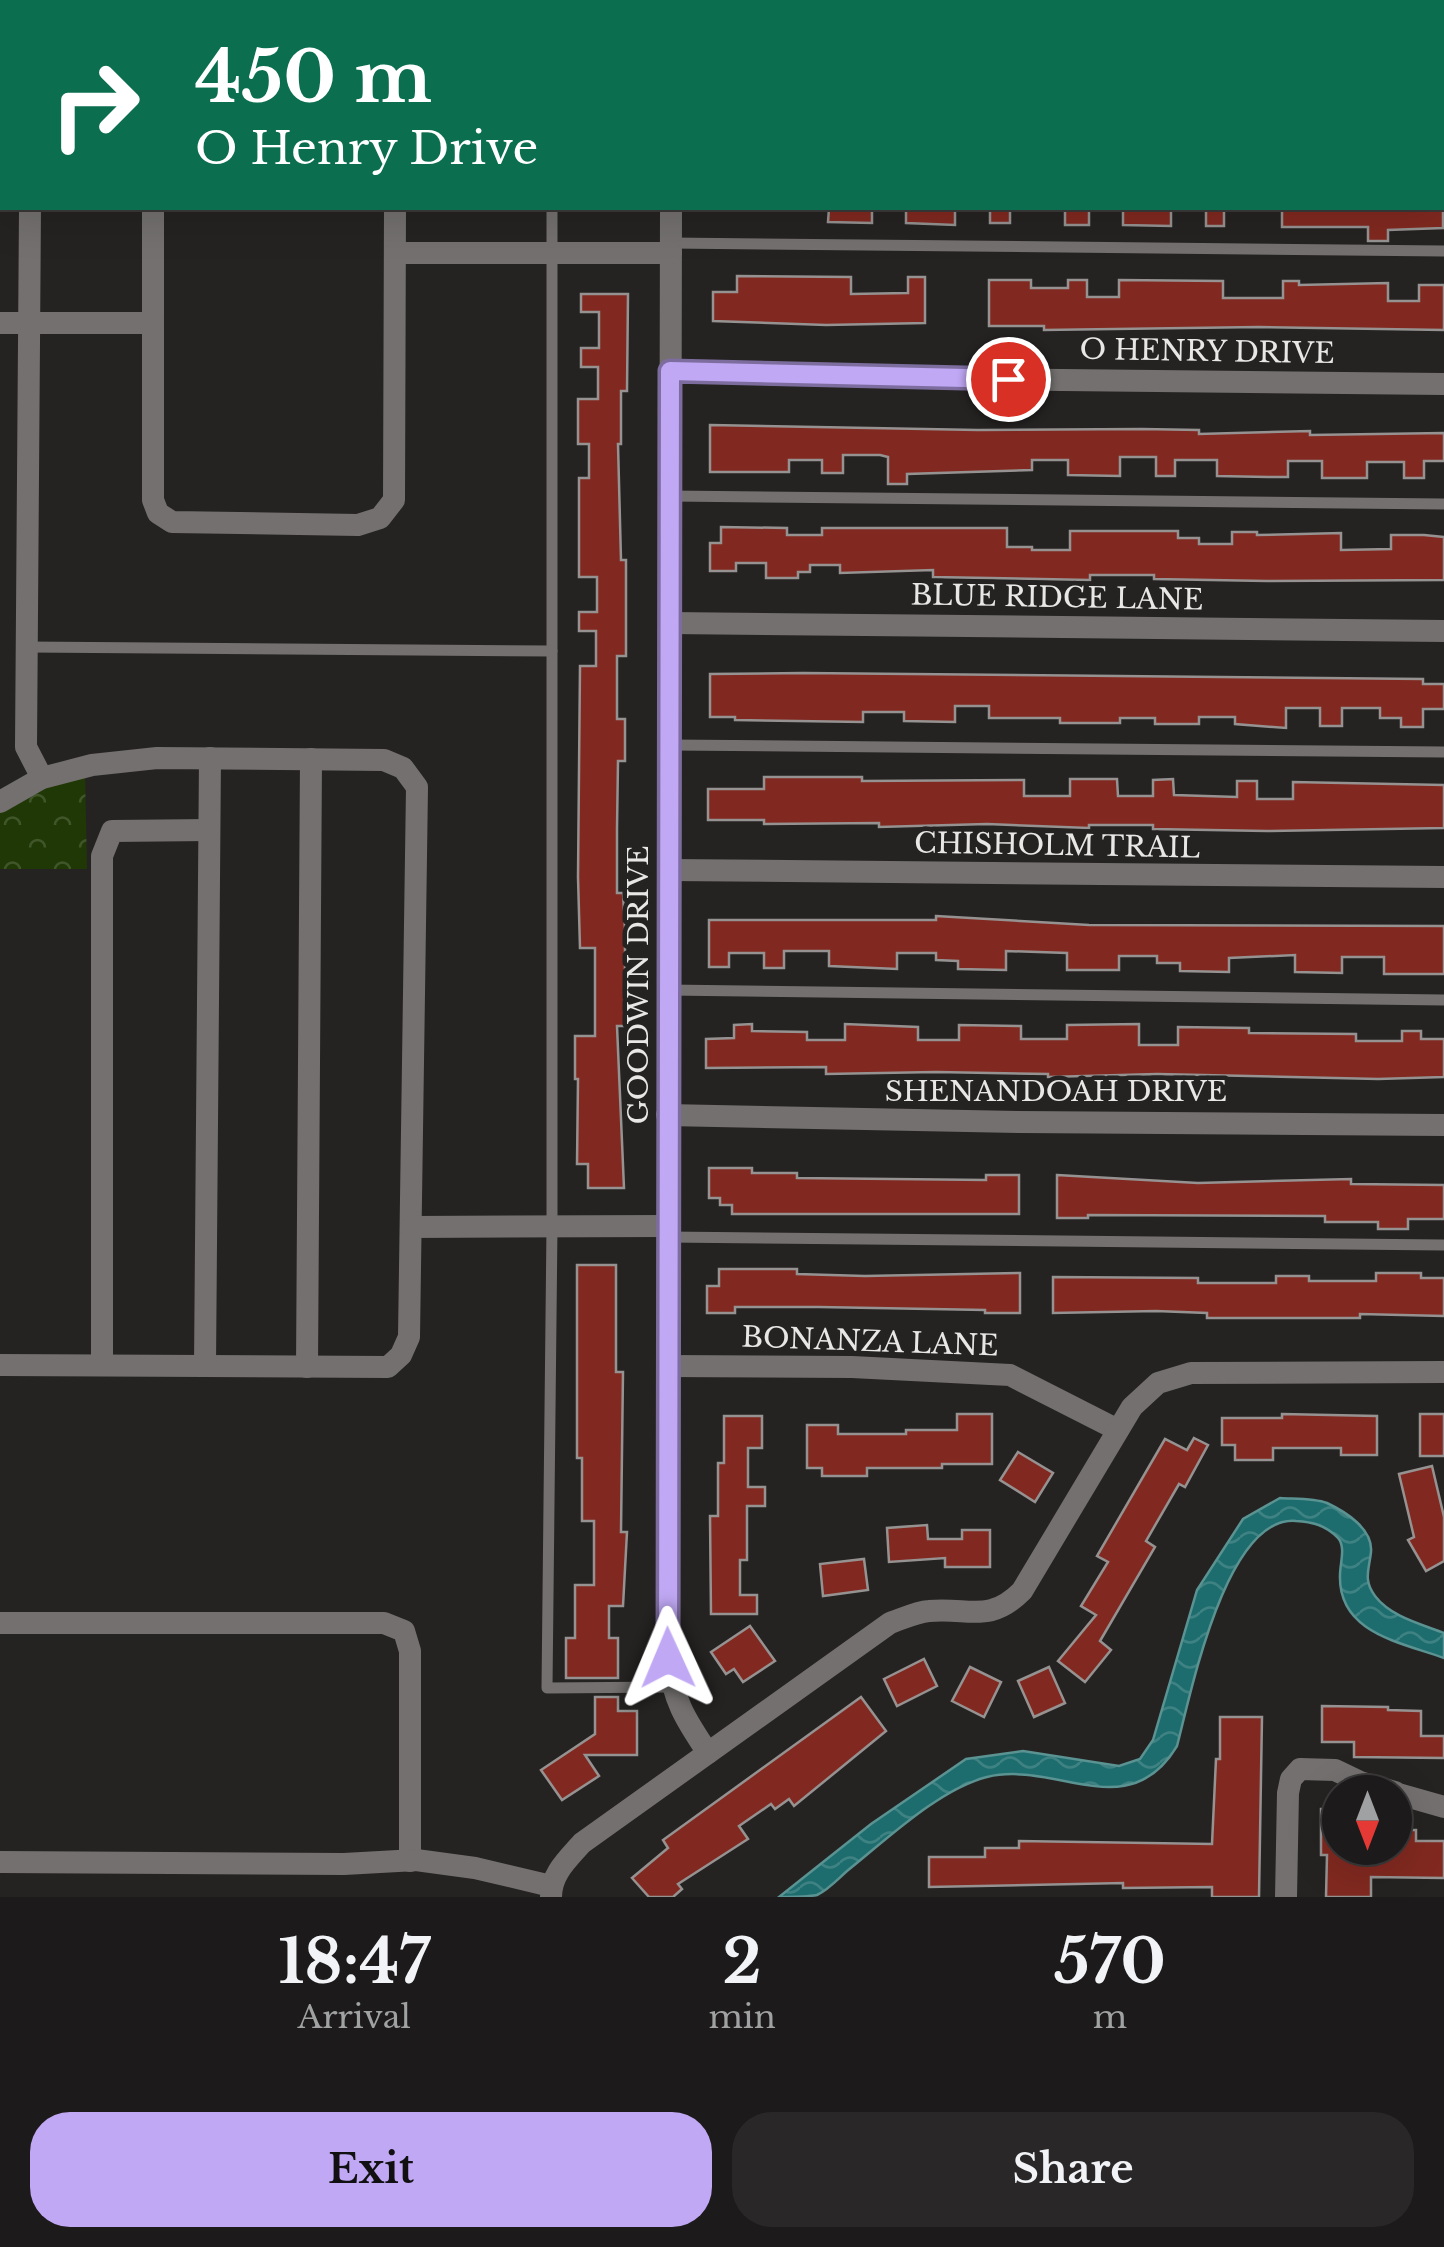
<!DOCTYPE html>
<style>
:root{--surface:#1c1a1a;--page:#292727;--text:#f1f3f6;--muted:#a0a1a2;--line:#3a3839;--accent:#c0a8f4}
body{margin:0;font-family:"Libre Baskerville",serif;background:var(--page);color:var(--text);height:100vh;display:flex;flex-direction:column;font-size:38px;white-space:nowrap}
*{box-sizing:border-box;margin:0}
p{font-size:32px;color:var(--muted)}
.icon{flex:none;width:55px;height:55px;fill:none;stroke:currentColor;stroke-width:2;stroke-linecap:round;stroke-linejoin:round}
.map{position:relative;height:1897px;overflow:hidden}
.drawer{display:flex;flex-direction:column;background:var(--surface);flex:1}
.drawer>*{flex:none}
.banner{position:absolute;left:0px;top:0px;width:1445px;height:210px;box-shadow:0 10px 40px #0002,0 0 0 2px var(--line);background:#0b6e4f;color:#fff;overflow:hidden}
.needle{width:65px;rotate:180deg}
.controls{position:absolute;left:1322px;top:1775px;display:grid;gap:20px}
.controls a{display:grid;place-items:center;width:90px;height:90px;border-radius:50%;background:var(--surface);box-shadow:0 10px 40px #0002,0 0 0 2px var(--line);font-size:50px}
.pin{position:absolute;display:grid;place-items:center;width:85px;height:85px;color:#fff;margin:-42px;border:5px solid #fff;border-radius:50%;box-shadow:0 2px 10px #0007}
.me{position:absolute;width:110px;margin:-55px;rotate:359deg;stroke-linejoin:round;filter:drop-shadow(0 0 8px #0008)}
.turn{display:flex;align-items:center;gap:35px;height:210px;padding:0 30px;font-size:45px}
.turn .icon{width:130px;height:130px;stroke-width:2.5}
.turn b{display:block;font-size:70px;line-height:85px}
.eta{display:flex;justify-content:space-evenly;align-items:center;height:170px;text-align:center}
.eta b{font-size:60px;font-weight:700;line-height:70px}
.button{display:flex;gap:20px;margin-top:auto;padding:20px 30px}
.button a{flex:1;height:115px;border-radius:40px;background:var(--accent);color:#111;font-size:40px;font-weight:700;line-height:115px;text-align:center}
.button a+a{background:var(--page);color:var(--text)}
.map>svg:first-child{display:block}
.park{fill:url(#park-crowns)}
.water{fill:url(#water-waves);stroke:#5b9292;stroke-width:2.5}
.building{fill:#812920;stroke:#959291;stroke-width:2.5}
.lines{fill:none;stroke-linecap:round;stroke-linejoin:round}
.lane{stroke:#73706f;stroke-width:11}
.street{stroke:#73706f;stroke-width:22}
.route-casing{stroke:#7d6d9f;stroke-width:25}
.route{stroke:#c0a8f4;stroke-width:18}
.labels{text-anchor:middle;stroke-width:9;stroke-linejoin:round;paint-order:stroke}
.street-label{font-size:28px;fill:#e9e7e6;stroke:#252322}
</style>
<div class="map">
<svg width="1444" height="1897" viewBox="0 0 1444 1897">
<defs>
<pattern id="park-crowns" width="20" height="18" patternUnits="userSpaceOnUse" patternTransform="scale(2.5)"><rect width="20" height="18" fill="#203805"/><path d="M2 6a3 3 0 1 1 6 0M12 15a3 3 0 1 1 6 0" fill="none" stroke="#405529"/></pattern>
<pattern id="water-waves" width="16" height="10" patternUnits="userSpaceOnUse" patternTransform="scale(2.5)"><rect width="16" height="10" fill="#1e6d6e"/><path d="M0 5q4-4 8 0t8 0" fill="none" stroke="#3f8283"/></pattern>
</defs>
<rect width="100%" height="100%" fill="#252322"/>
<path class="park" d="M85 774 87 869H0V811L43 789Z"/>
<path class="water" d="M1280 1498C1294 1499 1314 1498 1327 1503 1346 1512 1373 1529 1371 1552 1369 1570 1363 1580 1375 1596 1391 1617 1421 1624 1444 1633V1658C1400 1642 1338 1633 1340 1575 1340 1563 1346 1547 1338 1538 1326 1525 1312 1522 1296 1521 1226 1515 1191 1693 1177 1746 1128 1827 1056 1760 987 1777 939 1789 886 1840 847 1871 838 1879 828 1890 817 1895 807 1897 790 1897 779 1897L871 1824 966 1759 1023 1751 1119 1766 1140 1759 1153 1740 1197 1590 1243 1519Z"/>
<g class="building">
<path d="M829 208H872V223L828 222Z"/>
<path d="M906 208H955V225L906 223Z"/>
<rect x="990" y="208" width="20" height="15"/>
<rect x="1065" y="208" width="24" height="17"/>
<path d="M1123 208H1171V226L1123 225Z"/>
<rect x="1206" y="208" width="18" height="18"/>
<path d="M1282 208H1443V228L1388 230V241H1368V227H1282Z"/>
<path d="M737 276 851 277V294L908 293V277H925V323L826 325 713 321V292H737Z"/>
<path d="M989 280H1031V288H1068V280H1087V297H1119V280L1223 281V298H1283V281H1299V285L1388 283V301H1419V285H1444V330L1259 327 1044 330V326H989Z"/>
<path d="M581 294H628L627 391H621V444H618L621 560H626V656H617V719H625V761H618L617 829V893H623L625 929V1026H617L624 1188H588V1164H577L578 1079H575V1036H595V948H580L578 877 580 666H596V631H579V612H597V577H579V478H589V444H578V399H598V367H581V348H599V312H581Z"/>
<path d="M710 425 978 430 1142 429 1199 430V434L1310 431V435L1444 433V461H1424V478H1404V462H1367V478H1322V461H1288V477H1268L1217 476V460H1175V476H1156V457H1120V476L1068 475V460H1032V470L907 474V484H888V457L880 455H843V473H822V460H789V472H710Z"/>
<path d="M721 527 787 528V535H822V528H1007V547H1032V550H1070V531H1178V538H1199V544H1232V532H1257V535L1341 533V550L1391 549V535H1424L1444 537V580L1267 581 1154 579V575H1090V580L933 577V570L840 573V565H810V572H798V578H766V563H736V571H710V543H721Z"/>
<path d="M803 673 1423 679V684H1444V709H1423V727H1401V718H1380V708H1342V726H1320V708H1286V728L1235 724V717H1199V724H1155V718H1120V723H1060V718H989V706H955V722L904 721V712H863V722L735 720V717H710V674Z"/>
<path d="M764 777H862V781L1024 780V796H1070V779H1117L1118 796H1153V780L1173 779 1174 795 1237 797V781H1257V799H1293V782L1444 785V828L1267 831 1153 829V825H1089V828L987 824 879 827V823L764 824V820H708V789H764Z"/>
<path d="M936 916 1089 925 1444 926V974H1384V957H1342V973L1295 972V955L1229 958V972L1180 971V963H1157V956H1119V970H1067V953L1006 951V970L958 969V961L936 960V953H897V969L829 966V951H784V968H764V953H729V967H709V920H936Z"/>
<path d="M752 1024V1031L807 1032V1040H845V1024L918 1027V1040H959V1025L1021 1026V1039H1067V1025L1139 1024V1045H1178V1027L1249 1028V1033L1356 1034V1041H1402V1031H1421V1039H1444V1077L1378 1079 1157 1074 1048 1077V1074L936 1072 826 1074V1067L706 1068V1039L734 1038V1025Z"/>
<path d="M709 1168H752V1173H797V1178L986 1180V1175H1019V1214H732V1205H720V1198H709Z"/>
<path d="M1057 1175 1198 1183 1351 1179V1184L1444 1185V1219H1408V1229H1378V1222H1325V1216L1088 1215V1218H1057Z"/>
<path d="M577 1265H616V1372H623L621 1532H627L623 1606H609V1638H618V1678H566V1638H575V1585H594V1521H582V1458H577Z"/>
<path d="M719 1269H797V1274L865 1276 1020 1273V1313H985V1310L819 1307H735V1313H707V1286H719Z"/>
<path d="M1376 1273H1421V1278H1444V1316L1360 1314V1318H1207V1313L1156 1311 1053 1313V1277L1198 1278V1283H1276V1276H1309V1281H1376Z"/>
<path d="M957 1414H992V1464H942V1468H867V1476H822V1468H807V1425H838V1434H906V1430H957Z"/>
<path d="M1282 1414 1377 1416V1455H1341V1448H1273V1460H1235V1445H1222V1418H1282Z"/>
<rect x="1420" y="1414" width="24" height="42"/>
<path d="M724 1416H762V1448H748V1487H765V1506H747V1560H740V1595H757V1614H711L710 1516H718V1463H724Z"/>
<path d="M1194 1438 1208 1445 1185 1487 1179 1484 1146 1541 1155 1547 1100 1641 1111 1650 1085 1682 1058 1661 1096 1615 1081 1606 1108 1562 1097 1556 1165 1439 1187 1450Z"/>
<path d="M1018 1452 1053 1473 1035 1502 1000 1480Z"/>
<path d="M1432 1466 1444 1517V1561L1426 1571 1408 1540 1414 1537 1399 1474Z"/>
<path d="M927 1525 928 1539H962V1530H990V1567H945V1558L889 1562 887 1528Z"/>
<path d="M864 1559 868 1590 823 1596 820 1564Z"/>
<path d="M750 1626 775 1661 743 1682 734 1669 726 1674 711 1652Z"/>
<path d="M924 1659 937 1686 897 1706 884 1679Z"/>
<path d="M970 1667 1001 1682 984 1717 952 1701Z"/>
<path d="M1049 1667 1065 1703 1034 1717 1018 1681Z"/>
<path d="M595 1697H618V1711H637V1755H585L599 1776 562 1800 541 1770 595 1734Z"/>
<path d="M861 1697 886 1731 794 1806 789 1799 775 1809 771 1804 739 1826 748 1839 678 1884 682 1889 673 1897H649L632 1878 668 1848 663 1840Z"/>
<path d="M1322 1706 1388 1707V1710L1421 1711V1736H1444V1758L1354 1757V1742H1322Z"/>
<path d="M1220 1717H1262L1259 1897H1212V1887L1123 1888V1883L929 1887V1857H985V1848H1019V1841L1212 1844 1216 1759H1220Z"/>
<path d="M1321 1809H1340V1848H1395V1830H1416V1841H1444V1878L1371 1877V1897H1326L1327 1855H1321Z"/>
</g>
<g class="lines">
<g class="lane">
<path d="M552 0V2"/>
<path d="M552 208V1226L547 1688 671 1687"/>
<path d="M671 243 1444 251"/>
<path d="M670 496 1444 504"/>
<path d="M27 647 552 651"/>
<path d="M670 745 1444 752"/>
<path d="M668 990 1444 1000"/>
<path d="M667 1237 1444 1245"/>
</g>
<g class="street">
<path d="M152 0V2"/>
<path d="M33 2V0"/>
<path d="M395 2V0"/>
<path d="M671 2V0"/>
<path d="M1442 127H1444"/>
<path d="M30 208 26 747 42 778"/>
<path d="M153 208V500L158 513 172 522 358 525 380 518 394 500 395 208"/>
<path d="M671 208 668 1658C673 1700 685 1719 708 1753"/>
<path d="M395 253H671"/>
<path d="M0 323H153"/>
<path d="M670 371 969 379 1444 384"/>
<path d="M670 623 1444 631"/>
<path d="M0 802 42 778 92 765 157 758 384 760 403 768 417 787 409 1337 401 1355 388 1367 0 1365"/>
<path d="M669 870 1444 877"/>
<path d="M667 1115 1019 1122 1444 1125"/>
<path d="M411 1227 667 1226"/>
<path d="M102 1365V856L112 831 209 830"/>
<path d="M205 1366 210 758"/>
<path d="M667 1366 852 1367 1010 1375 1118 1430"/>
<path d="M307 1367 311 759"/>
<path d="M0 1623H384L404 1631 410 1651V1861"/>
<path d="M1395 1793 1444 1807"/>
<path d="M0 1862 344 1864 416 1860 475 1868 551 1886"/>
<path d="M551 1897C551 1874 567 1860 582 1843L890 1623C902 1619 916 1612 929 1611 969 1607 989 1624 1022 1591L1132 1407 1158 1383 1191 1373 1444 1372"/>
<path d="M1286 1897 1288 1793 1291 1779 1300 1769 1335 1770 1360 1782 1395 1792"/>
</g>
</g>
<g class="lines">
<defs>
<path id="route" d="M668 1658 670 371 1008 379"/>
</defs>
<use href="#route" class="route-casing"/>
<use href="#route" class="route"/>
</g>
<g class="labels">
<g class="street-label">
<text transform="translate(1207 351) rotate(1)" y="10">O HENRY DRIVE</text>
<text transform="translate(1057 597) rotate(1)" y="10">BLUE RIDGE LANE</text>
<text transform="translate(1057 845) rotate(1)" y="10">CHISHOLM TRAIL</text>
<text transform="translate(638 985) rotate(-90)" y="10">GOODWIN DRIVE</text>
<text x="1056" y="1101">SHENANDOAH DRIVE</text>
<text transform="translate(870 1341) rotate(2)" y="10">BONANZA LANE</text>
</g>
</g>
</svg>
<div class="controls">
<a><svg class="needle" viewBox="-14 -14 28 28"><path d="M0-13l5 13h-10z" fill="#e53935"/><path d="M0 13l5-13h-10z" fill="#a0a1a2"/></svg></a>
</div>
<div class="pin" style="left:1008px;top:379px;background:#d93025"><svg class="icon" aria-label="arrive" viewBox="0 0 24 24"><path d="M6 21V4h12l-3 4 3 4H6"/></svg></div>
<svg class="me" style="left:668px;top:1658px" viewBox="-20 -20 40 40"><path d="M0-17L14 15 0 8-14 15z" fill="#c0a8f4" stroke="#fff" stroke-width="4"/></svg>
<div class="banner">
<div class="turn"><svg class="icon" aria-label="right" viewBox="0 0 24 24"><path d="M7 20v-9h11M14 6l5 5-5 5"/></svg><div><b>450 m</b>O Henry Drive</div></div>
</div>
</div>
<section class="drawer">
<div class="eta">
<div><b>18:47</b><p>Arrival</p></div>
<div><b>2</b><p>min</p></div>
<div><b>570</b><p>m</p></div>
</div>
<div class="button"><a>Exit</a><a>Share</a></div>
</section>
